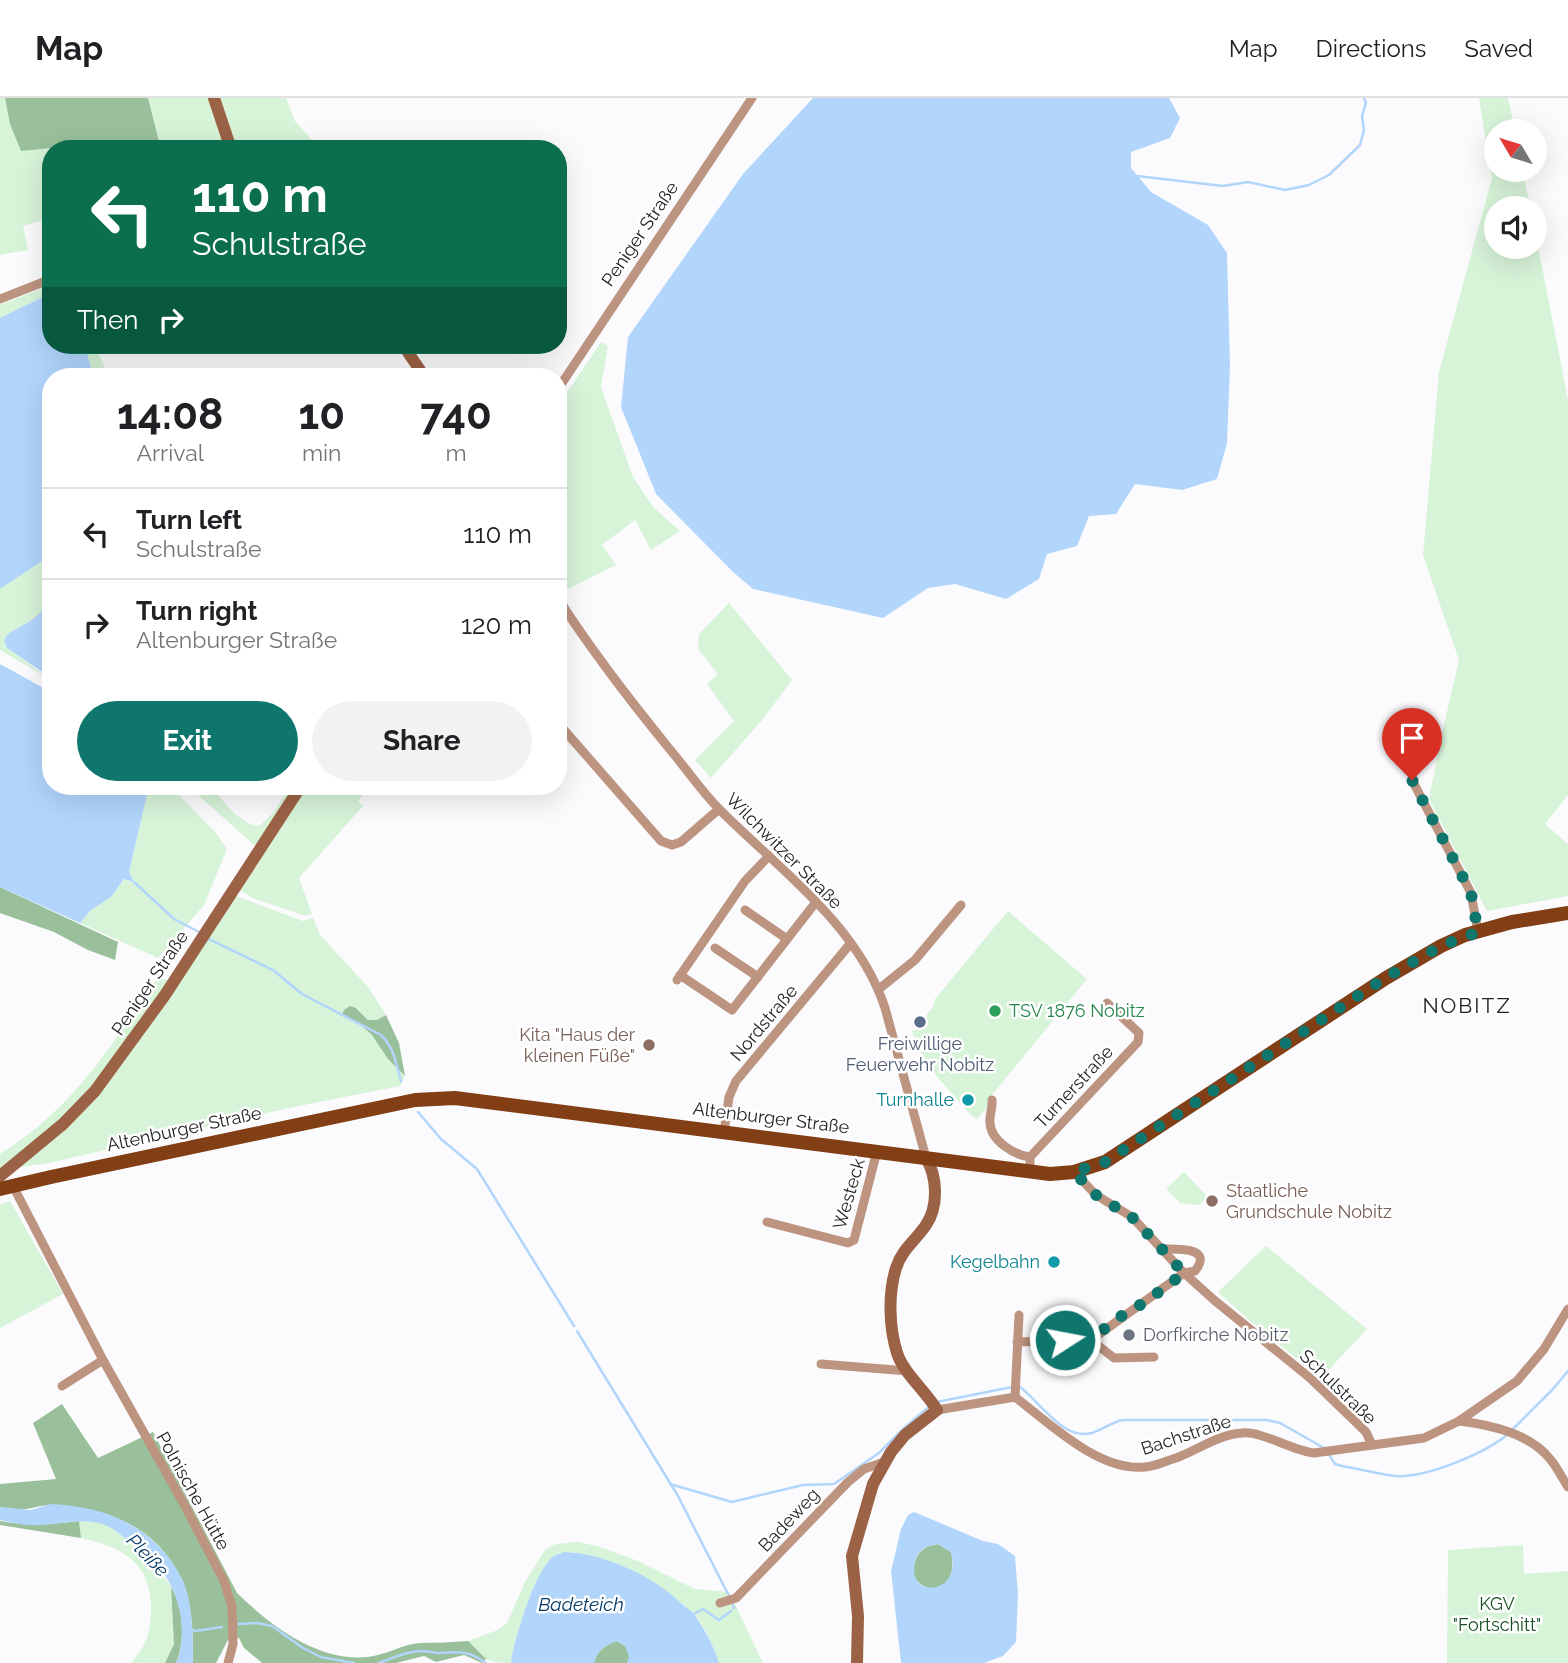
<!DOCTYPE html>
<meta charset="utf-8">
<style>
:root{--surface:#fff;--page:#f2f2f2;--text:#202124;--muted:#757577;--line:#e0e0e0;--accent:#0f766e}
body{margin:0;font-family:Raleway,sans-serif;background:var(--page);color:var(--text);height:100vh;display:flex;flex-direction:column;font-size:26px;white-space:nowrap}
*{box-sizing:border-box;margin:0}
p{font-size:23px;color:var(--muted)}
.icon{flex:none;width:38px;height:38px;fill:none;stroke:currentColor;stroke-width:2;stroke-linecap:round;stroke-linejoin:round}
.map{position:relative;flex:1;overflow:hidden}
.details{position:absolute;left:42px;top:270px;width:525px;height:427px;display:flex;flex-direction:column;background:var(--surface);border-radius:28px;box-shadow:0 7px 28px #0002}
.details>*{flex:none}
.top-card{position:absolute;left:42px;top:42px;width:525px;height:214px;border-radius:28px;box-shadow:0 7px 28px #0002;background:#0b6e4f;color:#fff;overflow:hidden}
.needle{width:46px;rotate:308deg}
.fabs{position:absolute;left:1484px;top:21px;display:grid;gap:14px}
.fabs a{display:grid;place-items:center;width:63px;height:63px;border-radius:50%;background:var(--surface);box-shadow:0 7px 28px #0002;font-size:35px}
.pin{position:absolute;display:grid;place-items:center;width:60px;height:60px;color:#fff;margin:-72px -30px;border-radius:50% 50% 50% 0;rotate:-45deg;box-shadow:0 0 7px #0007}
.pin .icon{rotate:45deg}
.me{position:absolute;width:77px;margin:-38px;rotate:79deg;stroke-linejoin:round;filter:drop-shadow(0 0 5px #0008)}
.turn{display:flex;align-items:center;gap:24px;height:147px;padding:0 35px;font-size:32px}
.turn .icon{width:91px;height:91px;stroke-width:2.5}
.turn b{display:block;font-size:49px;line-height:60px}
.then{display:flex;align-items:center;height:66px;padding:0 35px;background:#0003;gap:14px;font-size:26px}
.eta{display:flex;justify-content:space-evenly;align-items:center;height:119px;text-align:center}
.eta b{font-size:42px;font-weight:700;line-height:49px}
.button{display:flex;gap:14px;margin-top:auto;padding:14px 35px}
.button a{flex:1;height:80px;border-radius:42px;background:var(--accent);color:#fff;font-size:28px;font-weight:700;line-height:80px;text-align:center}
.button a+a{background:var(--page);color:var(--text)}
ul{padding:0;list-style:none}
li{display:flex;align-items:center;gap:21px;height:91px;padding:0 35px;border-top:2px solid var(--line)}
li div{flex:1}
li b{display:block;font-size:26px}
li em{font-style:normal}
header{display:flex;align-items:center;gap:42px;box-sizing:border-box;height:98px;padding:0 35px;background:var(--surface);border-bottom:2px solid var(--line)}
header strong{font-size:33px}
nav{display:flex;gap:38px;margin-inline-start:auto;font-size:24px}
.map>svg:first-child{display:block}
.green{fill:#d7f3d8}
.forest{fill:#99c09b}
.water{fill:#b2d5fc;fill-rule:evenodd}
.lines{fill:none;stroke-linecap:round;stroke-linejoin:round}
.stream{stroke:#b2d5fc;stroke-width:2.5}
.street{stroke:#bd9480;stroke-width:9}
.secondary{stroke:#9c6245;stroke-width:12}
.primary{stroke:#823e15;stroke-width:14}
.route{stroke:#0f766e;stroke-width:12;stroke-dasharray:0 21.6}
.leisure-dot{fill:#2e9e5b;stroke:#fff;stroke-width:2.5}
.service-dot{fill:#5c6f8a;stroke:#fff;stroke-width:2.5}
.education-dot{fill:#8d6e63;stroke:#fff;stroke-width:2.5}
.culture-dot{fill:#0f9aa8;stroke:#fff;stroke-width:2.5}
.worship-dot{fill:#6b7280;stroke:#fff;stroke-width:2.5}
.labels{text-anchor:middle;stroke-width:5;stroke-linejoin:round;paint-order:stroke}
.street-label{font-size:18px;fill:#242426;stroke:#fff}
.leisure-label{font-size:18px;fill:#27864d;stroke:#fff;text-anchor:start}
.education-label{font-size:18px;fill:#785e54;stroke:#fff;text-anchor:end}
.service-label{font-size:18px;fill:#4e5e75;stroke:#fff}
.culture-label{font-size:18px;fill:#0d838f;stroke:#fff;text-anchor:end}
.worship-label{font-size:18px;fill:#5b616d;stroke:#fff;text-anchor:start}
.park-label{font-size:18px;fill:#174f20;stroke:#fff}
.water-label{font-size:19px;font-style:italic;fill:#063a69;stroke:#fff}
.quarter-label{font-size:21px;letter-spacing:2px;fill:#242426;stroke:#fff}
</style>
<header>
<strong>Map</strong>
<nav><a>Map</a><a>Directions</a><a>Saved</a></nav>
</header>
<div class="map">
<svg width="1568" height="1565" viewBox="0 0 1568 1565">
<rect width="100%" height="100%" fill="#fbfbfe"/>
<g class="green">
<path d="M0 0H5L21 52 51 50V120L23 128 28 152 0 157Z"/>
<path d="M148 0H286L295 23 320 51H161Z"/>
<path d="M1479 0H1508L1515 33H1496V72H1523L1530 110H1496V149H1535V133L1568 302V697L1545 726 1568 746V798L1487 813 1429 701 1440 644 1459 562 1423 457 1439 274 1492 80Z"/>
<path d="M51 187V199L41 200 0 220V207Z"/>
<path d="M601 244 608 248 601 289 633 379 653 409 680 433 651 452 635 422 602 447 616 467 568 491 558 475V308Z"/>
<path d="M85 247H94L109 278H93Z"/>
<path d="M51 457V505L32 522 9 535 7 550 51 582 0 552V491Z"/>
<path d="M729 505 792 582 763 621 711 680 695 662 734 623 707 586 718 576 698 551 699 536Z"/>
<path d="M149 688H170L217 736 227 751 204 807 158 860 80 825 91 812 111 799 125 781 132 784 129 774Z"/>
<path d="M188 688H212C222 703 241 727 259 728L273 715 291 688H296L257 746 254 747Z"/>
<path d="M306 688H371L358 703 363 708 299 780 312 816 306 818 255 801 239 792Z"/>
<path d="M236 798 303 823 313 820 320 837 368 889 386 917 377 922H368L357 910 342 917 361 927 372 937 388 961 405 978 400 988 289 1010 49 1065 0 1072V1056C72 1012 113 946 158 878L175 887Z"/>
<path d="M1008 813 1087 881 992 997 995 1000 977 1021 971 1017C950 992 920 965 912 933L928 927 926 917 933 909 935 901Z"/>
<path d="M1184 1074 1208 1099 1199 1107 1180 1105 1166 1091Z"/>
<path d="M10 1103 63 1196 0 1230V1107Z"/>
<path d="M1266 1148 1367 1231 1321 1280 1249 1222 1218 1194Z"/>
<path d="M79 1423 101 1425 116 1432 159 1470 171 1489 174 1546 165 1565H131C145 1550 150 1536 151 1516 153 1466 125 1450 81 1440Z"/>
<path d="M577 1444 597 1448 638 1463 695 1491 729 1494 763 1565H719C714 1549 703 1524 691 1513 670 1493 584 1442 556 1457 536 1468 514 1542 511 1565 488 1565 482 1562 468 1543L498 1532 507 1525 525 1484 545 1452 556 1446Z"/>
<path d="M1523 1447 1524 1476 1568 1473V1565H1447L1448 1452Z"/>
</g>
<g class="forest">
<path d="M5 0H148L161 51 51 50 21 53 10 26Z"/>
<path d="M0 789 118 844 115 862 88 852 54 834 0 815Z"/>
<path d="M350 908 356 910 368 922H377L386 917 399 945 405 978 388 961 372 937 361 927 342 917 344 912Z"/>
<path d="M62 1306 98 1360 153 1334 237 1495C271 1528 318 1564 368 1559 386 1557 403 1546 420 1545 436 1545 452 1544 468 1543L486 1561 482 1565 464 1557 436 1564 424 1558 396 1565H262L244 1550 239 1540 228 1542 216 1565H193C193 1538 193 1504 181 1480 157 1430 110 1411 58 1407 38 1405 24 1417 0 1409V1386L56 1381 33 1325Z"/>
<path d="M0 1423C26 1428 53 1426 79 1423L81 1440 0 1427Z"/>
<path d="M938 1446 951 1454C959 1484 934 1504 913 1479 914 1459 918 1449 938 1446Z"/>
<path d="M171 1489C183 1509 186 1543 176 1565H165L174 1546Z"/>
<path d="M617 1543 625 1548 630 1558 627 1565H594C596 1554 606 1546 617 1543Z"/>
</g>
<g class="water">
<path d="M813 0H1169L1180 20 1170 40 1131 54V70L1151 94 1208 127 1227 155 1230 268 1227 345 1217 381 1182 392 1135 386 1116 416 1089 418 1077 448 1047 456 1039 481 1006 501 955 486 928 490 883 520 753 491 733 474 656 396 621 309 628 239 743 76Z"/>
<path d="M51 199V247H85L93 278H51V457L0 491V220L41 200Z"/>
<path d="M51 505V580L7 550 4 542 9 535 32 522Z"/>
<path d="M0 566 51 594V688H149L129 774 134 784 124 781 111 799 91 812 80 825 0 789Z"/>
<path d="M51 1406C105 1408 155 1429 181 1479 193 1502 193 1540 193 1565H176C189 1536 180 1492 158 1469 150 1461 141 1454 133 1447 123 1439 115 1430 102 1426 81 1419 59 1427 38 1427 25 1428 12 1425 0 1422V1409L31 1412Z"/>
<path d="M914 1414 983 1443 998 1446 1015 1458 1018 1497 1016 1544 1003 1558 984 1565H901L891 1473 901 1431 908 1417ZM938 1446 951 1454C964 1499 902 1502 916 1460 920 1450 927 1448 938 1446Z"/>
<path d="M564 1454C603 1455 654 1478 682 1506 686 1510 691 1512 694 1516 704 1530 714 1548 719 1565H627L629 1558 625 1548 617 1543C606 1546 596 1554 594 1565H511C514 1542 535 1471 554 1458 556 1457 562 1455 564 1454Z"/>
</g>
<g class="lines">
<g class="stream">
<path d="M1137 78 1223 88 1248 84 1285 92 1309 87 1329 77 1360 47 1364 32 1362 18 1366 5 1364 0"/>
<path d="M134 784 174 821 199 834"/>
<path d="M209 841 273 872 302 896 381 937C394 949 396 966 401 983"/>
<path d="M418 1014 441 1041 477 1071 574 1228"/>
<path d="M577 1233 678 1398 729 1498"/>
<path d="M1019 1288C1039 1303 1063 1343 1092 1335 1104 1331 1112 1324 1123 1322H1267L1280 1325 1324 1350"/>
<path d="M937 1304 1012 1289"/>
<path d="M1513 1331 1553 1291 1568 1273"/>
<path d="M1328 1355 1335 1366 1342 1368C1360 1371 1378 1376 1396 1378 1426 1380 1486 1355 1508 1336"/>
<path d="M670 1386 732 1404 803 1387 834 1386 879 1355 904 1330 931 1307"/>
<path d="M733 1507 734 1510"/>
<path d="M694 1516 703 1511 719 1522 731 1513"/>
<path d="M239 1526 258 1525 272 1528 303 1550 321 1559 354 1565"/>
<path d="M191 1531 195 1533 222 1529"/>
<path d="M379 1565C393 1560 407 1553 422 1553 428 1553 433 1555 439 1555 460 1554 468 1552 486 1565"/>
</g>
<g class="street">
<path d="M0 201 51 181"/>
<path d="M558 291 752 0"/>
<path d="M558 500C592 554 632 605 672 654 688 673 702 694 720 712 779 771 858 827 885 910L926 1060"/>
<path d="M558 625 661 743 672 747 681 744 719 711"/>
<path d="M1412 682 1471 795 1478 834"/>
<path d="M745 812 787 841"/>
<path d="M715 850 758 879"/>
<path d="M680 877 732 912 816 804"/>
<path d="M677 882 745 783 769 758"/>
<path d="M879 891 915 862 961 807"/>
<path d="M992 1002C993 1010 989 1017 990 1025 991 1043 1014 1057 1030 1059"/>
<path d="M724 1034 729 999 736 983 850 846"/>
<path d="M1030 1073V1059L1138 944 1139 935 1107 905"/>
<path d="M1074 1074 1096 1097 1132 1119 1184 1175 1214 1202 1310 1280 1366 1334 1372 1347"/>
<path d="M13 1088 103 1262 185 1408 224 1483 232 1509 233 1546 228 1565"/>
<path d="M767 1124 848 1145 854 1142 877 1053"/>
<path d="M1091 1242 1184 1175 1195 1173C1214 1149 1177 1151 1164 1151"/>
<path d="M1091 1242 1114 1260 1154 1259"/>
<path d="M1017 1244 1091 1242"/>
<path d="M821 1266 908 1273"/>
<path d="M62 1288 103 1262"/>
<path d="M1015 1299 1019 1217"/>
<path d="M937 1312 1015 1299C1049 1325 1099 1374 1145 1369 1156 1368 1166 1363 1176 1360 1197 1352 1220 1336 1242 1335 1262 1333 1291 1352 1314 1355L1424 1340 1459 1323 1517 1283 1544 1251 1568 1211"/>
<path d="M1459 1323C1491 1327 1529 1335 1550 1361 1557 1369 1562 1380 1568 1389"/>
<path d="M720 1505 736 1500 848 1384 864 1371 884 1364"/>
</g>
<g class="secondary">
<path d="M214 0 231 51"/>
<path d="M403 247 424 278"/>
<path d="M0 1078 63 1026 95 993 165 897 301 688"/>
<path d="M857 1565 858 1518 852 1458 873 1386 891 1354 905 1337 937 1312C926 1293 904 1276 897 1255 889 1229 888 1196 896 1170 902 1151 916 1142 926 1127 939 1108 937 1078 926 1060"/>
</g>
<path class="primary" d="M0 1091 51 1079 415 1002 455 1000 1050 1076 1074 1074 1105 1064 1386 880 1441 848 1465 837 1512 824 1568 815"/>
</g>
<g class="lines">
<path class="route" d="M1065 1242H1091L1115 1222 1148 1202 1184 1175 1132 1119 1096 1097 1074 1074 1105 1064 1385 880 1441 848 1478 834 1471 795 1412 682"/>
</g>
<circle class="leisure-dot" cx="995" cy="913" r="7"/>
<circle class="service-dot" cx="920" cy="924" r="7"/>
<g class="education-dot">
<circle cx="649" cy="947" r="7"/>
<circle cx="1212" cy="1103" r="7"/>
</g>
<g class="culture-dot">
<circle cx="968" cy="1002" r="7"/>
<circle cx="1054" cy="1164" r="7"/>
</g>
<circle class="worship-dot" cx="1129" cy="1237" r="7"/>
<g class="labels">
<g class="street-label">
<text transform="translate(640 136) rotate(-56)" y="6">Peniger Straße</text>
<text transform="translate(784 753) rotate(45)" y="6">Wilchwitzer Straße</text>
<text transform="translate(150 885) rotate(-56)" y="6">Peniger Straße</text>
<text transform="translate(764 925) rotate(-50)" y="6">Nordstraße</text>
<text transform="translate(1074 989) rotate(-47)" y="6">Turnerstraße</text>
<text transform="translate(771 1020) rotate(7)" y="6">Altenburger Straße</text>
<text transform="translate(184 1031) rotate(-12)" y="6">Altenburger Straße</text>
<text transform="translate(849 1096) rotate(-74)" y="6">Westeck</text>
<text transform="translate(1338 1289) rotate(44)" y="6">Schulstraße</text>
<text transform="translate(1186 1337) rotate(-18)" y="6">Bachstraße</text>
<text transform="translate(193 1393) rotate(61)" y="6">Polnische Hütte</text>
<text transform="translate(789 1422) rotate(-47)" y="6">Badeweg</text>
</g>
<g class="leisure-label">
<text x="1009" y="919">TSV 1876 Nobitz</text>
</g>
<g class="education-label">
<text x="635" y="943">Kita "Haus der<tspan x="635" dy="21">kleinen Füße"</tspan></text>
<text x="1226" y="1099" text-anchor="start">Staatliche<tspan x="1226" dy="21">Grundschule Nobitz</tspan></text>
</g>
<g class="service-label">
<text x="920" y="952">Freiwillige<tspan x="920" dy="21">Feuerwehr Nobitz</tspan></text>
</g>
<g class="culture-label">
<text x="954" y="1008">Turnhalle</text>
<text x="1040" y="1170">Kegelbahn</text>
</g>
<g class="worship-label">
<text x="1143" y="1243">Dorfkirche Nobitz</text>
</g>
<g class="park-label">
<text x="1497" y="1512">KGV<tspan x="1497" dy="21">"Fortschitt"</tspan></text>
</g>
<g class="water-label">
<text transform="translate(148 1457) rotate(46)" y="7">Pleiße</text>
<text x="581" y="1513">Badeteich</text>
</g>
<g class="quarter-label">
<text x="1467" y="915">NOBITZ</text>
</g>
</g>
</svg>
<div class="fabs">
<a><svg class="needle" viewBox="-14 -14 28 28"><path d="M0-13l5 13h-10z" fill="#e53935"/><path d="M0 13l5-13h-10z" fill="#757577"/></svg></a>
<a><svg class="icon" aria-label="sound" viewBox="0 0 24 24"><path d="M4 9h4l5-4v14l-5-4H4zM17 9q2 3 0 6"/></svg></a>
</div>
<div class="pin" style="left:1412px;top:682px;background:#d93025"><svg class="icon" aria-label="arrive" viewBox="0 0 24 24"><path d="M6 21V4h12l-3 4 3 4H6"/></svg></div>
<svg class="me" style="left:1065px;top:1242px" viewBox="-20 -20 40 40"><circle r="17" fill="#0f766e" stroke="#fff" stroke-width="3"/><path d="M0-11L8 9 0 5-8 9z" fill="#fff"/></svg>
<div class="top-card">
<div class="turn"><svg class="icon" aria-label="left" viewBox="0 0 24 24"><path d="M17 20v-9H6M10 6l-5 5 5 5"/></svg><div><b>110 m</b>Schulstraße</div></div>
<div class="then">Then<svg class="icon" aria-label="right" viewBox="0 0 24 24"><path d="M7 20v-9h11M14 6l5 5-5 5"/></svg></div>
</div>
<section class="details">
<div class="eta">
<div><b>14:08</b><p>Arrival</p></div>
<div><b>10</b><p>min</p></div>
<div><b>740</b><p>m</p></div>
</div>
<ul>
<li><svg class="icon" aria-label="left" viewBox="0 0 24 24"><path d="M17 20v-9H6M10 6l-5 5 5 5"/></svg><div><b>Turn left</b><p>Schulstraße</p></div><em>110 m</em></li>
<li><svg class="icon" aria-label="right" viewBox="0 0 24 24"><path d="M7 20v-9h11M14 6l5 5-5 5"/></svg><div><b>Turn right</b><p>Altenburger Straße</p></div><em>120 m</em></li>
</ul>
<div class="button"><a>Exit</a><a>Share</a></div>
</section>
</div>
